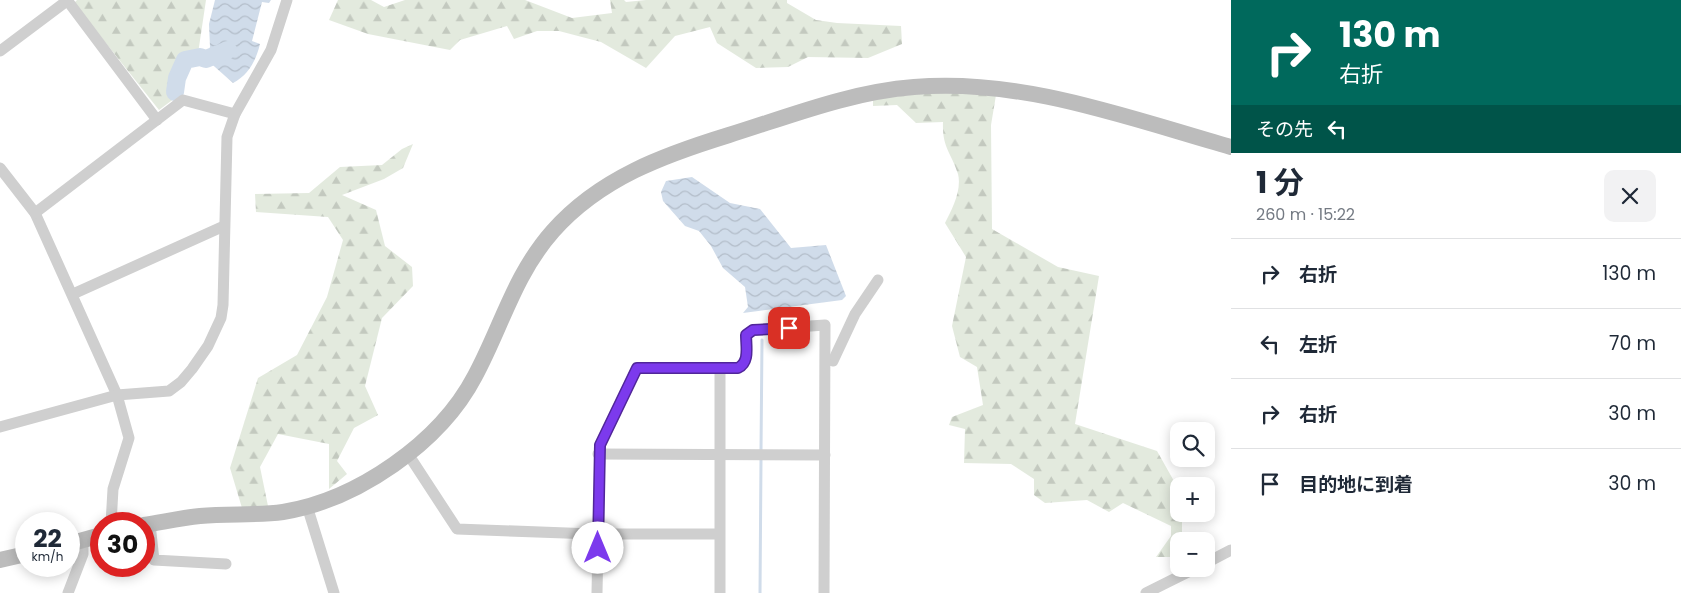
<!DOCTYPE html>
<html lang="ja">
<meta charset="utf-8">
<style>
:root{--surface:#fff;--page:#f2f2f3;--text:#1f2937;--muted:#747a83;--line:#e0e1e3}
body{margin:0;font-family:Poppins,"Noto Sans JP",sans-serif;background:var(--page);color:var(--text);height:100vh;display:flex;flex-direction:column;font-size:19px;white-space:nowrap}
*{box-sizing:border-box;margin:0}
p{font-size:16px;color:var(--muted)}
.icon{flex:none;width:28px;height:28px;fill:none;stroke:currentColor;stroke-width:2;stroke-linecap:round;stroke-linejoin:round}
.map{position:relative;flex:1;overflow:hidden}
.side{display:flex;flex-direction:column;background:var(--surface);width:450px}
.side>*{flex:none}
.guide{background:#00695c;color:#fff;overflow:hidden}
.buttons{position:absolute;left:1170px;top:422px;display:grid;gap:10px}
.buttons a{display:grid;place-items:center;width:45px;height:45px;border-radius:10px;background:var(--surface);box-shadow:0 2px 12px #0003;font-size:25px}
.speed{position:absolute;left:15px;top:512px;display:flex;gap:10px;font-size:25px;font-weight:700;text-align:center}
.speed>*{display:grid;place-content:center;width:65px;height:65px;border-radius:50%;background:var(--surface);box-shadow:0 2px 12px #0003;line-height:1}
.speed small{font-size:12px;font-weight:400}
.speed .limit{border:8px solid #d22;background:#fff;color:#111}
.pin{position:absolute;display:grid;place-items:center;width:42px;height:42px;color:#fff;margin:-21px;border-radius:10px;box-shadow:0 2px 8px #0006}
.me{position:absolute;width:55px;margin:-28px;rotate:0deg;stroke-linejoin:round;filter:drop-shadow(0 0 4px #0008)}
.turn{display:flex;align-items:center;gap:18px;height:105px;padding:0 25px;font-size:22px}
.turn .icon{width:65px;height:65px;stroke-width:2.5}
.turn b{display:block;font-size:35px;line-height:42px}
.then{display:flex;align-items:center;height:48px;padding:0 25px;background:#0003;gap:10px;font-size:19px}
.round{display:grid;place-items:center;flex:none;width:52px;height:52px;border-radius:10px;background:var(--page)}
.head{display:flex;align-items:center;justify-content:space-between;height:85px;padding:0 25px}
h1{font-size:30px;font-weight:700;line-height:38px}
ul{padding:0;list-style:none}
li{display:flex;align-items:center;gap:15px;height:70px;padding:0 25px;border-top:1px solid var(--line)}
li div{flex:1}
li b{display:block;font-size:19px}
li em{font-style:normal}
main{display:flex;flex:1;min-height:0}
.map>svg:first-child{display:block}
.forest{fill:url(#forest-firs)}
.water{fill:url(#water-waves)}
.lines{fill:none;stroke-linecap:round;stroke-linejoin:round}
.stream{stroke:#d0dcea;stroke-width:3}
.river{stroke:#d0dcea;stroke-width:18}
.street{stroke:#cfcfcf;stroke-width:11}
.secondary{stroke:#bcbcbc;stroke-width:16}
.route-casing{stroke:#51269a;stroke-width:12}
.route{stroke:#7c3aed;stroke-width:9}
</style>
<main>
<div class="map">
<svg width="1231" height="593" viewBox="0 0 1231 593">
<defs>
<pattern id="forest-firs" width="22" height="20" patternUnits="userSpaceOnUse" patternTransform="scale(1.25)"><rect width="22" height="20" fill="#e3eade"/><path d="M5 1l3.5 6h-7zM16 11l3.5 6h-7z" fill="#c3c9bf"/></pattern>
<pattern id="water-waves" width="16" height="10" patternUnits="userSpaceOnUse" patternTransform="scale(1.25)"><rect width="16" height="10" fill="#d0dcea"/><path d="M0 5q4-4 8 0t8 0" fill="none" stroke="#b3bdc9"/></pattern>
</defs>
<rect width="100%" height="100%" fill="#fff"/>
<g class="forest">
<path d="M77 0H206L196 67 179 62 170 90 175 98 159 110 74 3Z"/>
<path d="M338 0H371L384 7 405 0H525L572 18 612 13 610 0H624L626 2 646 0H787V3L816 20 837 23 901 26 902 44 868 58 808 57 788 67 756 68 717 43 710 27 675 36 646 68 601 42 559 31H537L514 39 507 26 460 40 450 50 368 34 329 20Z"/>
<path d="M947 91 996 95 991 125 992 229 1058 267 1099 276 1075 424 1157 451 1179 490V514H1182V537L1170 557H1156L1171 536V526L1123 503 1109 512 1087 500 1045 503 1034 495V479L1011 464 964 463 965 429 949 425 952 417 983 405 977 367 960 357 952 326 966 257 945 223C952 210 962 190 958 174 951 152 942 148 943 122L916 123 897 105 873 106V99Z"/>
<path d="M413 144 403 168 384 179 342 195 376 210 385 246 412 267 413 286 382 318 365 386 378 415 354 428 337 461 347 474 329 489V444L278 434 260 467 268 506 242 508 230 468 258 378 297 355 327 297 343 240 328 217 256 212 255 194 309 193 340 167 382 165 402 149Z"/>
</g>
<g class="water">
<path d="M215 0H271L269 3 262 2 252 41 260 44C256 61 248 75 233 83L206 59 210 47 209 24Z"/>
<path d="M692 177 730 203 760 209 791 248 826 245 846 296 842 300 743 313 748 307 745 287 723 268 711 246 699 231 685 226 663 201 661 192 666 181Z"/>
</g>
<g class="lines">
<g class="stream">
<path d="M761 450 762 340"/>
<path d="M760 593 761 460"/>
</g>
<path class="river" d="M175 92 177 78 185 60 200 57 206 59 228 50"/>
<g class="street">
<path d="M67 0 157 120"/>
<path d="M0 51 68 0"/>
<path d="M0 168 35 213 117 395 129 438 113 489 111 524"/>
<path d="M35 213 183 100 235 114"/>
<path d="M73 294 224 226"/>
<path d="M826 359 833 361 855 314 878 280"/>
<path d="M0 427 117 395 169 391 181 382 192 369 208 346 221 318 223 305 227 137 235 114 271 50 287 0"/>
<path d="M408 454 457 529 593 534H719"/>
<path d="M598 454 825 455"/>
<path d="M307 506 334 593"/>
<path d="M150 524 154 560 226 564"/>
<path d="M1206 563 1231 550"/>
<path d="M68 593 83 554V540"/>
<path d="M597 593 600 445 637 368H738C749 362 746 347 747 335L753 330 825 325 824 593"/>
<path d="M720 593V369"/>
<path d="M1146 593 1194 569"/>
</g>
<g class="secondary">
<path d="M144 525C163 522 181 518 200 516 228 513 256 516 283 512 357 500 440 443 475 376 502 326 514 275 553 231 600 178 664 155 729 135 790 116 850 92 914 87 1023 78 1128 118 1231 147"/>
<path d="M69 544 101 535"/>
<path d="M0 560 26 554"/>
</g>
</g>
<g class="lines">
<defs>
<path id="route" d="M598 548 600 445 637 368H738C750 362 746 347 746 335L753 330 789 328"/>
</defs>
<use href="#route" class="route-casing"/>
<use href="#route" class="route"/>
</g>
</svg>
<div class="buttons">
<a><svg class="icon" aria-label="search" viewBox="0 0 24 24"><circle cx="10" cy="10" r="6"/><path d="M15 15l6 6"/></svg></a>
<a>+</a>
<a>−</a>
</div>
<div class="speed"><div>22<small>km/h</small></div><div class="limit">30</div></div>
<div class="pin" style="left:789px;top:328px;background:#d93025"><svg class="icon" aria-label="arrive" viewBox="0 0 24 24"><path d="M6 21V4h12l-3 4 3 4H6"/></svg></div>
<svg class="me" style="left:598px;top:548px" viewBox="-20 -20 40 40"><circle r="19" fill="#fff"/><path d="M0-13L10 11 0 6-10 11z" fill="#7c3aed"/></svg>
</div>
<section class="side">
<div class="guide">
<div class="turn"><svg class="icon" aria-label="right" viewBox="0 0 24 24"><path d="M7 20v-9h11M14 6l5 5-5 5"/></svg><div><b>130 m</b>右折</div></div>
<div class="then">その先<svg class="icon" aria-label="left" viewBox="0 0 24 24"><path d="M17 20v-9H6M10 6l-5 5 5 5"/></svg></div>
</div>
<div class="head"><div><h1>1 分</h1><p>260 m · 15:22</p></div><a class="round"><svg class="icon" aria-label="close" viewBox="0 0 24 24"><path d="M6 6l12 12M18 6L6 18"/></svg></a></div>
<ul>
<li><svg class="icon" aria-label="right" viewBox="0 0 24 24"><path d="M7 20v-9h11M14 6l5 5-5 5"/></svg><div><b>右折</b></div><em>130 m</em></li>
<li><svg class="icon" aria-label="left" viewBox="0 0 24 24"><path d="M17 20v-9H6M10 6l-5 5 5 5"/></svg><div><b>左折</b></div><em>70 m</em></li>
<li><svg class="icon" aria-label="right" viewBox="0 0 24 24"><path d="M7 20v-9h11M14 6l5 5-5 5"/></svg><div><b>右折</b></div><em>30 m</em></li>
<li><svg class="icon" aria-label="arrive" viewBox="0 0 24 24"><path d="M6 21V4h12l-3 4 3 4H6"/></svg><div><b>目的地に到着</b></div><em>30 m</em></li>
</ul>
</section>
</main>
